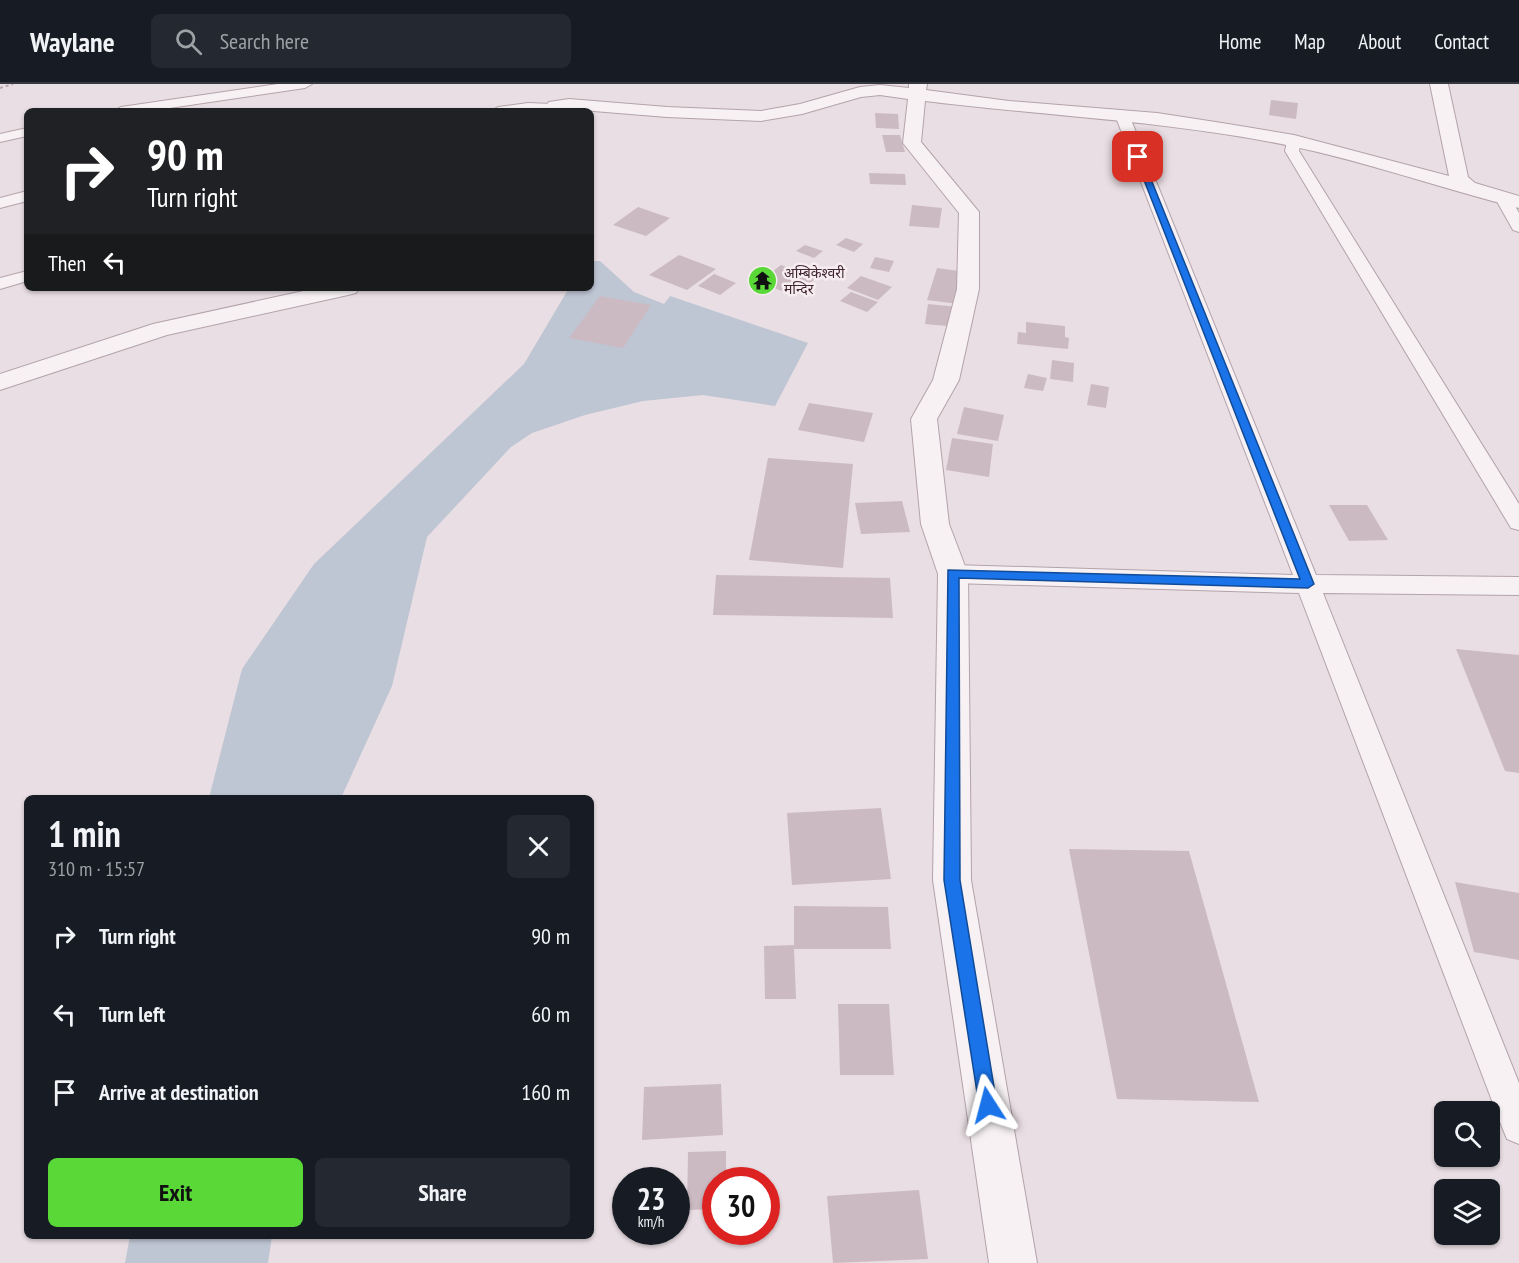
<!DOCTYPE html>
<meta charset="utf-8">
<style>
:root{--surface:#171b24;--page:#242831;--text:#f1f3f6;--muted:#9ea1a6;--line:#363941;--accent:#59d838}
body{margin:0;font-family:"PT Sans Narrow","Noto Sans Devanagari",sans-serif;background:var(--page);color:var(--text);height:100vh;display:flex;flex-direction:column;font-size:22px;white-space:nowrap}
*{box-sizing:border-box;margin:0}
p{font-size:20px;color:var(--muted)}
.icon{flex:none;width:33px;height:33px;fill:none;stroke:currentColor;stroke-width:2;stroke-linecap:round;stroke-linejoin:round}
.map{position:relative;flex:1;overflow:hidden}
.side{position:absolute;left:24px;top:711px;width:570px;height:444px;display:flex;flex-direction:column;background:var(--surface);border-radius:9px;box-shadow:0 2px 4px #0004}
.side>*{flex:none}
.banner{position:absolute;left:24px;top:24px;width:570px;height:183px;border-radius:9px;box-shadow:0 2px 4px #0004;background:#202124;color:#fff;overflow:hidden}
.tools{position:absolute;left:1434px;top:1017px;display:grid;gap:12px}
.tools a{display:grid;place-items:center;width:66px;height:66px;border-radius:9px;background:var(--surface);box-shadow:0 2px 4px #0004;font-size:30px}
.speed{position:absolute;left:612px;top:1083px;display:flex;gap:12px;font-size:30px;font-weight:700;text-align:center}
.speed>*{display:grid;place-content:center;width:78px;height:78px;border-radius:50%;background:var(--surface);box-shadow:0 2px 4px #0004;line-height:1}
.speed small{font-size:15px;font-weight:400}
.speed .limit{border:9px solid #d22;background:#fff;color:#111}
.pin{position:absolute;display:grid;place-items:center;width:51px;height:51px;color:#fff;margin:-26px;border-radius:12px;box-shadow:0 3px 9px #0006}
.me{position:absolute;width:66px;margin:-33px;rotate:351deg;stroke-linejoin:round;filter:drop-shadow(0 0 4px #0008)}
.turn{display:flex;align-items:center;gap:21px;height:126px;padding:0 24px;font-size:27px}
.turn .icon{width:78px;height:78px;stroke-width:2.5}
.turn b{display:block;font-size:42px;line-height:51px}
.then{display:flex;align-items:center;height:57px;padding:0 24px;background:#0003;gap:12px;font-size:22px}
.round{display:grid;place-items:center;flex:none;width:63px;height:63px;border-radius:9px;background:var(--page)}
.overview{display:flex;align-items:center;justify-content:space-between;height:102px;padding:0 24px}
h1{font-size:36px;font-weight:800;line-height:45px}
.button{display:flex;gap:12px;margin-top:auto;padding:12px 24px}
.button a{flex:1;height:69px;border-radius:9px;background:var(--accent);color:#111;font-size:24px;font-weight:800;line-height:69px;text-align:center}
.button a+a{background:var(--page);color:var(--text)}
ul{padding:0;list-style:none}
li{display:flex;align-items:center;gap:18px;height:78px;padding:0 24px}
li div{flex:1}
li b{display:block;font-size:22px}
li em{font-style:normal}
header{display:flex;align-items:center;gap:36px;box-sizing:border-box;height:84px;padding:0 30px;background:var(--surface);border-bottom:2px solid var(--line)}
header strong{font-size:28px}
nav{display:flex;gap:33px;margin-inline-start:auto;font-size:21px}
.search{width:420px;height:54px;background:var(--page);display:flex;align-items:center;gap:15px;box-sizing:border-box;padding:0 21px;border-radius:9px;color:var(--muted);font-size:22px}
.map>svg:first-child{display:block}
.green{fill:#bec5d3}
.building{fill:#ccbac2}
.lines{fill:none;stroke-linecap:round;stroke-linejoin:round}
.lane-casing{stroke:#b3a3aa;stroke-width:2}
.street-casing{stroke:#b3a3aa;stroke-width:2}
.path{stroke:#b5a8ad;stroke-width:2;stroke-dasharray:3 3;stroke-linecap:butt}
.lane{fill:#f7f1f3;fill-rule:evenodd}
.street{fill:#f7f1f3;fill-rule:evenodd}
.route{fill:#1a73e8;stroke:#114b97;stroke-width:1.5}
.labels{text-anchor:middle;stroke-width:5;stroke-linejoin:round;paint-order:stroke}
.far-poi-label{font-size:14px;fill:#412631;stroke:#f6edf1;text-anchor:start}
</style>
<header>
<strong>Waylane</strong>
<div class="search"><svg class="icon" aria-label="search" viewBox="0 0 24 24"><circle cx="10" cy="10" r="6"/><path d="M15 15l6 6"/></svg>Search here</div>
<nav><a>Home</a><a>Map</a><a>About</a><a>Contact</a></nav>
</header>
<div class="map">
<svg width="1519" height="1179" viewBox="0 0 1519 1179">
<rect width="100%" height="100%" fill="#e9dee3"/>
<g class="green">
<path d="M591 177H600L634 208 664 220 670 212 808 259 775 322 703 311 643 317 585 331 532 349 511 363 427 453 392 602 341 714H209L242 585 314 480 524 280 569 204H591Z"/>
<path d="M130 1152H272L268 1179H125Z"/>
</g>
<g class="building">
<path d="M1271 16 1298 19 1296 35 1269 31Z"/>
<path d="M875 29 898 30 899 45 876 44Z"/>
<path d="M882 51H900L905 68H886Z"/>
<path d="M869 89 905 90 906 101 870 100Z"/>
<path d="M912 121 942 124 939 144 909 142Z"/>
<path d="M638 123 670 134 646 152 613 141Z"/>
<path d="M846 154 863 160 854 168 836 161Z"/>
<path d="M805 161 823 167 814 174 796 167Z"/>
<path d="M679 171 716 185 687 206 649 191Z"/>
<path d="M875 173 894 177 889 188 870 184Z"/>
<path d="M781 181 816 194 795 212 759 198Z"/>
<path d="M937 184 966 188 958 220 927 216Z"/>
<path d="M714 190 736 199 720 211 698 202Z"/>
<path d="M861 192 892 203 878 216 847 204Z"/>
<path d="M851 208 878 218 867 228 840 217Z"/>
<path d="M600 212 651 221 623 264 569 254Z"/>
<path d="M928 220 959 223 958 243 925 240Z"/>
<path d="M1026 238 1065 242V253L1069 254 1068 265 1017 260 1018 248 1026 249Z"/>
<path d="M1052 276 1074 279 1073 298 1050 295Z"/>
<path d="M1028 290 1047 294 1043 307 1024 304Z"/>
<path d="M1091 300 1109 303 1106 324 1087 321Z"/>
<path d="M809 319 873 329 864 358 798 346Z"/>
<path d="M964 323 1004 331 998 357 957 350Z"/>
<path d="M952 354 993 360 989 393 946 386Z"/>
<path d="M768 374 853 380 843 484 749 476Z"/>
<path d="M902 417 910 448 861 450 855 419Z"/>
<path d="M1329 421H1367L1388 456 1349 457Z"/>
<path d="M716 491 890 494 893 534 713 531Z"/>
<path d="M1456 565 1519 571V689L1505 687Z"/>
<path d="M881 724 891 795 792 801 787 729Z"/>
<path d="M1069 765 1189 767 1259 1018 1117 1015Z"/>
<path d="M1455 798 1519 809V876L1474 868Z"/>
<path d="M794 822 888 823 891 865H794L796 915H765L764 862 794 861Z"/>
<path d="M838 920H889L894 991H840Z"/>
<path d="M721 1000 723 1051 642 1056 644 1003Z"/>
<path d="M726 1067V1096H716V1125L687 1126 688 1068Z"/>
<path d="M919 1106 928 1175 833 1179 827 1112Z"/>
</g>
<g class="lines">
<defs>
<g id="lane">
<path d="M278 0H312L305 4 149 27H114L121 23Z"/>
<path d="M528 19 552 20 559 24 557 27H491L498 23Z"/>
<path d="M1122 27 1129 31 1316 491 1519 493V511L1323 509 1519 999V1060L1507 1055 1502 1043 1299 509 953 499 945 496 941 490 945 484 953 481 1293 491 1115 31Z"/>
<path d="M27 44V52L0 58V50Z"/>
<path d="M1294 53 1301 57 1299 67 1519 420V446L1511 444 1285 67 1287 57Z"/>
<path d="M27 107V117L0 124V114Z"/>
<path d="M1503 109 1509 111 1519 129V148L1513 146 1495 114Z"/>
<path d="M27 187V197L0 205V194Z"/>
</g>
<g id="street">
<path d="M909 0H927L926 6 1009 17 1157 29 1222 39 1294 51 1449 92 1430 0H1448L1468 93 1475 99 1519 112V124C1443 105 1368 78 1291 62 1170 37 1047 32 925 17L921 58 979 128V205L959 296 937 335 949 440 968 490 971 796 1037 1179H989L933 796 938 490 921 440 911 335 933 296 957 205 959 129 903 59 908 15 880 11 861 13 802 30 761 37 667 33 569 25 541 27 549 18 569 15 667 23 761 27 800 20 860 3 880 1 909 4Z"/>
<path d="M317 204H359L356 209 348 211 167 251 0 306V290L153 240Z"/>
</g>
</defs>
<use href="#lane" class="lane-casing"/>
<use href="#street" class="street-casing"/>
<path class="path" d="M0 4 13 0"/>
<use href="#lane" class="lane"/>
<use href="#street" class="street"/>
</g>
<path class="route" d="M1138 71 1142 73 1314 500 1308 504 959 494 960 796 997 1021 994 1028 988 1030 981 1028 979 1021 944 796 948 486 1300 495 1135 73Z"/>
<defs>
<symbol id="temple-disc" viewBox="-11 -11 22 22"><circle r="9.5" fill="#59d838" stroke="#f6edf1"/><path d="M0-6L5-2H3V0L6.5 2.5H4V6H1.5V3h-3V6H-4V2.5H-6.5L-3 0V-2H-5Z" fill="#111"/></symbol>
</defs>
<g fill-rule="evenodd">
<use href="#temple-disc" x="746" y="180" width="33" height="33"/>
</g>
<g class="labels">
<g class="far-poi-label">
<text x="784" y="194">अम्बिकेश्‍वरी<tspan x="784" dy="16">मन्दिर</tspan></text>
</g>
</g>
</svg>
<div class="tools">
<a><svg class="icon" aria-label="search" viewBox="0 0 24 24"><circle cx="10" cy="10" r="6"/><path d="M15 15l6 6"/></svg></a>
<a><svg class="icon" aria-label="layers" viewBox="0 0 24 24"><path d="M12 4l9 5-9 5-9-5zM3 14l9 5 9-5"/></svg></a>
</div>
<div class="speed"><div>23<small>km/h</small></div><div class="limit">30</div></div>
<div class="pin" style="left:1138px;top:73px;background:#d93025"><svg class="icon" aria-label="arrive" viewBox="0 0 24 24"><path d="M6 21V4h12l-3 4 3 4H6"/></svg></div>
<svg class="me" style="left:988px;top:1021px" viewBox="-20 -20 40 40"><path d="M0-17L14 15 0 8-14 15z" fill="#1a73e8" stroke="#fff" stroke-width="4"/></svg>
<div class="banner">
<div class="turn"><svg class="icon" aria-label="right" viewBox="0 0 24 24"><path d="M7 20v-9h11M14 6l5 5-5 5"/></svg><div><b>90 m</b>Turn right</div></div>
<div class="then">Then<svg class="icon" aria-label="left" viewBox="0 0 24 24"><path d="M17 20v-9H6M10 6l-5 5 5 5"/></svg></div>
</div>
<section class="side">
<div class="overview"><div><h1>1 min</h1><p>310 m · 15:57</p></div><a class="round"><svg class="icon" aria-label="close" viewBox="0 0 24 24"><path d="M6 6l12 12M18 6L6 18"/></svg></a></div>
<ul>
<li><svg class="icon" aria-label="right" viewBox="0 0 24 24"><path d="M7 20v-9h11M14 6l5 5-5 5"/></svg><div><b>Turn right</b></div><em>90 m</em></li>
<li><svg class="icon" aria-label="left" viewBox="0 0 24 24"><path d="M17 20v-9H6M10 6l-5 5 5 5"/></svg><div><b>Turn left</b></div><em>60 m</em></li>
<li><svg class="icon" aria-label="arrive" viewBox="0 0 24 24"><path d="M6 21V4h12l-3 4 3 4H6"/></svg><div><b>Arrive at destination</b></div><em>160 m</em></li>
</ul>
<div class="button"><a>Exit</a><a>Share</a></div>
</section>
</div>
